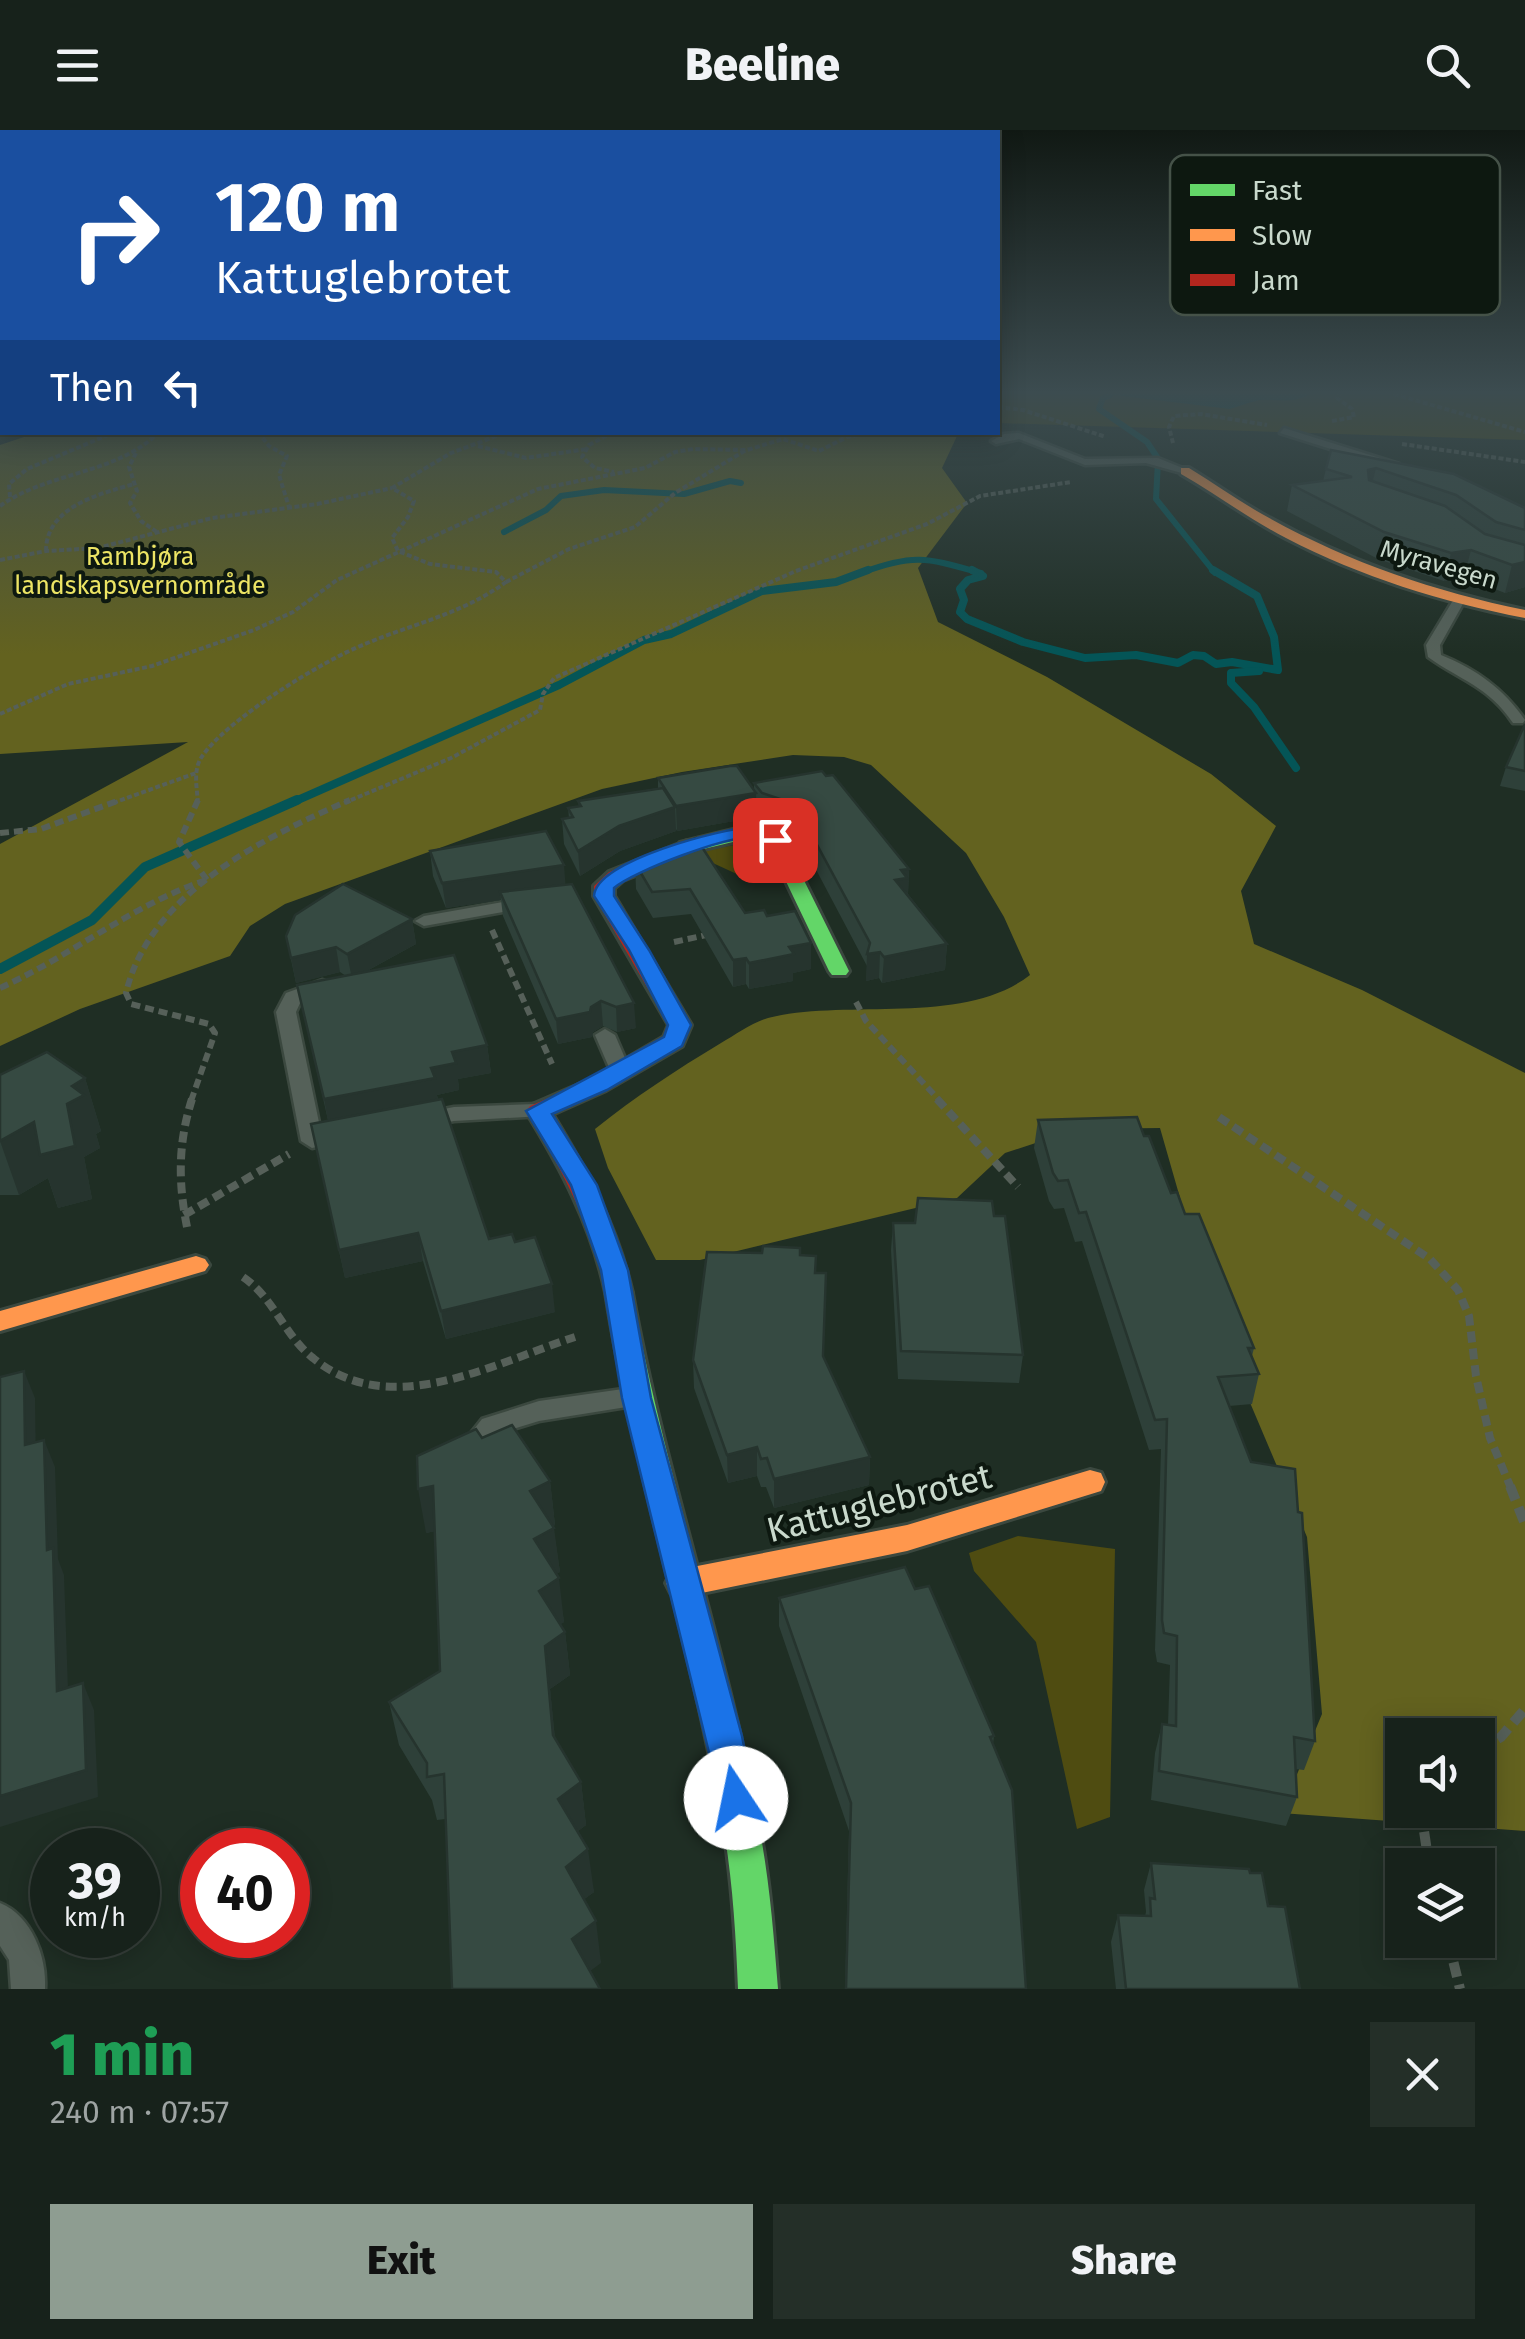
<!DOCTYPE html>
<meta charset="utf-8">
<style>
:root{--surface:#17221b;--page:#242f28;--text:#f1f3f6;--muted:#9ea4a3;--line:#363f3a;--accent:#8e9d91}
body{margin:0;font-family:"Fira Sans",sans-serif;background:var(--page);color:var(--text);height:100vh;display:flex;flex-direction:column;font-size:38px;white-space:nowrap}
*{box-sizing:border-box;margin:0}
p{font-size:32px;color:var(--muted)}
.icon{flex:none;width:55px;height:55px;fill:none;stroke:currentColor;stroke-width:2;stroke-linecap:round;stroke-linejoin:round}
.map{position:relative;height:1859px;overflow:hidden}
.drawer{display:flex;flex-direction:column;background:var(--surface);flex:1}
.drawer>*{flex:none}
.top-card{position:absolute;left:0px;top:0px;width:1000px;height:305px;box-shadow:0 5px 25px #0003,0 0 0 2px var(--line);background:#1a4fa0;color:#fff;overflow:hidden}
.tools{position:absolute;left:1385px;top:1588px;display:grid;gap:20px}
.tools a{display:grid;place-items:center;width:110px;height:110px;border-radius:0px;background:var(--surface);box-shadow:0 5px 25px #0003,0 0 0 2px var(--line);font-size:50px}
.speed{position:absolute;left:30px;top:1698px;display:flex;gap:20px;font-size:50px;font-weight:700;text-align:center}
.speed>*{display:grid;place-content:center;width:130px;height:130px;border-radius:50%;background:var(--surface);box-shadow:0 5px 25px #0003,0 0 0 2px var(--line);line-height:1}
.speed small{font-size:25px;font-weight:400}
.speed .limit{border:15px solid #d22;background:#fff;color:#111}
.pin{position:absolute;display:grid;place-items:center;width:85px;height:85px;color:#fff;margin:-42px;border-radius:20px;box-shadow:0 5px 15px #0006}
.me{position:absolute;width:110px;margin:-55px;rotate:349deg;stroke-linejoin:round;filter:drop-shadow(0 0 8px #0008)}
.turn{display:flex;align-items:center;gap:35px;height:210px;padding:0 50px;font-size:45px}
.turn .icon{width:130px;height:130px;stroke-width:2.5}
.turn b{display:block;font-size:70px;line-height:85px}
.then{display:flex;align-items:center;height:95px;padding:0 50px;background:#0003;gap:20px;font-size:38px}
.round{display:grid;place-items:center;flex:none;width:105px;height:105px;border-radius:0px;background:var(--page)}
.overview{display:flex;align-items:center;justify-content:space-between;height:170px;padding:0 50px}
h1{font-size:60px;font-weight:800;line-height:75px;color:#1e9e55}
.button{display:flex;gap:20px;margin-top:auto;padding:20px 50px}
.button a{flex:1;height:115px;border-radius:0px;background:var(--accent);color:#111;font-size:40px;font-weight:800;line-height:115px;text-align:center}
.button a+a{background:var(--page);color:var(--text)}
header{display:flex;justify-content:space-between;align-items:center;height:130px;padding:0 50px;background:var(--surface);font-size:45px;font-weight:800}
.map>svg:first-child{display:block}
.green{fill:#4f4c11}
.forest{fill:#63621f;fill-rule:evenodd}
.water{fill:#045557}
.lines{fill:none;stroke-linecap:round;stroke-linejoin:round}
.stream-far2{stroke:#045557;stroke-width:6}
.stream-far1{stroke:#045557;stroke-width:8}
.stream{stroke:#045557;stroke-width:10}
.lane-casing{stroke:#3b483f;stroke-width:5}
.fast-casing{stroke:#3b483f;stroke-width:6}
.slow-casing{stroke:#3b483f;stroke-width:6}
.jam-casing{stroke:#3b483f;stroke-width:6}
.path-far3{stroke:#566059;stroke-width:4;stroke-dasharray:5 2.5;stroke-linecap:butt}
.path-far2{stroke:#566059;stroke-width:6;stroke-dasharray:9 5;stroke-linecap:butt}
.path-far1{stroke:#566059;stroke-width:8;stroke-dasharray:11 6;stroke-linecap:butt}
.path{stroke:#566059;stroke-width:10;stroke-dasharray:15 8;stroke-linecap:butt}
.lane{fill:#556159;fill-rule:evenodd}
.fast{fill:#63d668;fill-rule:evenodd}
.slow{fill:#ff974d;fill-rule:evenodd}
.jam{fill:#b3261e;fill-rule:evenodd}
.wall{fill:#2e4039}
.shaded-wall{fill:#26342e}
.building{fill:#364a42;stroke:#26342e;stroke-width:2.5}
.route{fill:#1a73e8;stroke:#114b97;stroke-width:2.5}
.labels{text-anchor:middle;stroke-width:8;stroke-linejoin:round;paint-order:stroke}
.far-park-label{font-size:25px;fill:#ece464;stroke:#0d1810}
.far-street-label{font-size:25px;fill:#c9d9cc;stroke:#0d1810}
.near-street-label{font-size:35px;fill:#c9d9cc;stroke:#0d1810}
.key{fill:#0d1810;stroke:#455248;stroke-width:2.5}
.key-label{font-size:28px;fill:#c9d9cc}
</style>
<header><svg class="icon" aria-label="menu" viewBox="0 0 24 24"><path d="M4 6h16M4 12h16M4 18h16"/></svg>Beeline<svg class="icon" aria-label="search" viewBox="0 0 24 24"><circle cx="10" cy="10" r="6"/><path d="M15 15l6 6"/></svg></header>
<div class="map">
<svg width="1525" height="1859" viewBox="0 0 1525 1859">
<rect width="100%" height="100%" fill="#1f2e24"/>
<g class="green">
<path d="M998 264H1525V310L998 293Z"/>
<path d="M750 712 760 722 767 744 752 751 691 723Z"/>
<path d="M1018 1406 1115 1419 1110 1687 1077 1699 1036 1512 974 1441 969 1423Z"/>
</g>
<path class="forest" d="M39 302 970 303 957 306 942 338 967 373 918 438 938 492 1047 547 1211 644 1276 696 1241 761 1254 814 1362 860 1525 943V1701L1281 1683 1322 1584 1307 1407 1215 1190 1160 998 1078 999 1005 1023 957 1068 700 1130H656L608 1038 595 999C635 967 676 940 721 913 735 905 753 892 768 888 844 868 963 897 1030 845L1004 787 966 723 871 635 844 627 793 625 682 642 602 659 285 774 250 796 230 826 80 879 0 916V714L188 612 0 624V315ZM1402 1605H1478V1680H1402Z"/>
<path class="water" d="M1106 264H1310C1293 274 1279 269 1261 270 1256 270 1237 277 1230 279Z"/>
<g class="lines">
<g class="stream-far2">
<path d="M1110 265 1103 268 1099 279 1147 312 1157 327"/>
<path d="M1158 331 1156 369 1215 443"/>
<path d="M504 402 546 380 561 366 604 360 684 364 730 351 741 353"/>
<path d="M861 443C915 423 927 428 981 443"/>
</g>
<g class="stream-far1">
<path d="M972 440 983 446 968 450 960 459 964 470 960 482 967 489 1023 512 1085 528 1136 525 1178 533 1193 525 1204 526 1216 534 1232 532 1278 540 1274 507 1257 466 1213 440"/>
<path d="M1259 541 1231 543V553L1254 577 1296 638"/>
<path d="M291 673 559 555 644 510 671 504 762 461 836 452 868 440"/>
</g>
<path class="stream" d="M0 839 92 790 145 737 297 670"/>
<defs>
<g id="lane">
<path d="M1284 298 1399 334 1400 336 1391 338 1280 303Z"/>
<path d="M1019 303 1085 329 1158 328 1190 341 1185 344 1146 333 1085 335 1019 309 996 314 991 311 1004 304Z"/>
<path d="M1458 468 1464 472 1440 515 1441 525C1476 539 1504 559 1525 590L1523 593H1513C1487 555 1461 551 1428 527L1426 515 1452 472Z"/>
<path d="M525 768 531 769 534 773 531 777 424 796 415 791 424 786Z"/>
<path d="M322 850 329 852 331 856 329 860 301 871 296 882 321 1002 338 998 349 1005 345 1010 312 1018 301 1011 276 882 286 863Z"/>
<path d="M605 899 615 905 631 942 628 946 621 948 611 942 595 905Z"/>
<path d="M536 974 543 976 546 981 543 986 454 991 421 997 411 990 414 985 454 977Z"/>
<path d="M630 1258 639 1261 643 1268 639 1275 539 1291 500 1303 477 1330 468 1333 459 1330 455 1323 482 1289 539 1271Z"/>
<path d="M0 1773C32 1786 47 1827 45 1859H11L9 1830 0 1816Z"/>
</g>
<g id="fast">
<path d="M741 698 782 706 849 841 846 845H832L829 841 768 714 741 710 687 723 678 717 680 713Z"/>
<path d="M619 1153 628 1156 632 1163C665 1347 728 1523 761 1707 770 1757 774 1808 778 1859H738C736 1808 733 1757 725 1707 695 1523 635 1347 606 1163L610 1156Z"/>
</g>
<g id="slow">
<path d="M1181 338H1189C1214 353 1237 370 1262 384 1345 431 1432 461 1525 480V488C1442 472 1361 447 1286 408 1249 389 1216 364 1181 344Z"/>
<path d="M196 1126 205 1129 209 1135 205 1141 0 1201V1181Z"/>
<path d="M1090 1340 1101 1343 1105 1352 1101 1361 907 1421 682 1467 671 1463 666 1453 671 1443 682 1439 907 1395Z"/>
</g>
<path id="jam" d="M687 711 694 713V721L623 750 614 758V766L691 895 682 916 606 960 552 984C587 1041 617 1097 632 1163L628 1170H610L606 1163C592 1096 562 1039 526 981L530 976 590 950 664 907 669 895 594 766V756L609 742Z"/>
</defs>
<use href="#lane" class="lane-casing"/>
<use href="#fast" class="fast-casing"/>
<use href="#slow" class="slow-casing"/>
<use href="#jam" class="jam-casing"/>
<g class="path-far3">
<path d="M1394 264 1525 302"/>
<path d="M998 277 1023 280 1106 307"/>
<path d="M1332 291 1354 287 1352 279 1337 268 1339 264"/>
<path d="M258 302 269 316 287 326 279 345 289 377"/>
<path d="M613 302 589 315 582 327 595 338 614 342"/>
<path d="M1173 313 1169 297 1174 286 1201 284 1267 295"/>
<path d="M1402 314 1525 332"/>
<path d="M478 316 526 328 587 319"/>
<path d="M136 323 129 337 137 361 130 373 141 391 157 402"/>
<path d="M10 367 9 354 27 339 115 302"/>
<path d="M0 376C49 341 116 345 159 302"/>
<path d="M46 421C46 377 99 364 134 354"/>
<path d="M0 430 46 421 98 418 212 388 317 374 392 358"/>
<path d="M506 452 569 419 635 397 675 363 746 320"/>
<path d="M0 584 68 554 152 536 254 500 293 482 337 450 538 359 645 338 675 322 693 319 747 320 783 309 819 321 847 307 874 302"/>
<path d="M113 673 196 643"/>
<path d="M198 673C197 658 193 641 201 628 224 591 324 530 365 514 415 493 462 484 506 452L496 442 430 434 398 421 392 408 408 387 414 371 392 358 451 323 507 302"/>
<path d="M344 673 451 628 540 580 543 564 554 548 796 441 927 394 980 366 1071 352"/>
</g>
<g class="path-far2">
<path d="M198 670 179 712 207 750"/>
<path d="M0 703 41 699 120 670"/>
<path d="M492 800 552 934"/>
<path d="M674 812 711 804"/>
<path d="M0 858C71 826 132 775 206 750"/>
<path d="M856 872 866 891 940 971"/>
<path d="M191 971 215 903 209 894 131 874 126 863C149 764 264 707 350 670"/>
</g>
<g class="path-far1">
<path d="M937 969 1018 1057"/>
<path d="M1219 987 1430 1129 1458 1160 1469 1186 1476 1246 1490 1308 1511 1358"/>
<path d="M184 1085 289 1024"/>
<path d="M187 1097C178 1052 178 1013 192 969"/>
<path d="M243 1147C274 1168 284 1205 313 1228 390 1292 494 1233 575 1207"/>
</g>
<g class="path">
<path d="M1510 1356 1525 1394"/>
<path d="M1478 1621 1501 1607 1525 1579"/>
<path d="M1429 1680 1423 1694 1429 1735"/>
<path d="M1448 1810 1460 1859"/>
</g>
<use href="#lane" class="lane"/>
<use href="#fast" class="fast"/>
<use href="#slow" class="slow"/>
<use href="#jam" class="jam"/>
</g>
<g class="wall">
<path d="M1331 320 1525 378V457L1505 463 1464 447 1444 451 1378 429 1287 381 1292 355 1323 351Z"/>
<path d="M1525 594V661L1500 656 1506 637Z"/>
<path d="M822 641 909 739 908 764 947 814 945 840 882 853 879 848 866 851 867 836 794 698 762 688 756 681 757 687 677 701 676 699V701L620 721 580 746 564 714 562 689 569 688 568 678 579 677 578 671 658 658V648L754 659V653Z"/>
<path d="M430 721 565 754 636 898 617 902 603 896 593 902 592 907 558 914 503 786 501 770 446 778 433 746Z"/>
<path d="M635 733 745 783 811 839 793 843V851L749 859 746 854 733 857 691 784 653 788 636 759Z"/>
<path d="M412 789 416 814 365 842 487 915 491 943 458 949 459 960 437 965 438 970 489 1109 515 1112 555 1182 446 1209 423 1131 345 1148 311 994 328 990 297 855 346 846 340 842 296 853 286 806Z"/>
<path d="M0 945 85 948 101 1001 96 1004 100 1018 84 1027 92 1069 58 1078 48 1048 19 1065H0Z"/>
<path d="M1038 990 1144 1006 1171 1063 1185 1084 1254 1218 1252 1226 1259 1244 1252 1274 1229 1276 1315 1611 1304 1640 1295 1639 1297 1667 1286 1696 1151 1670 1155 1623 1162 1594 1168 1595 1170 1535 1157 1532 1155 1520 1161 1319 1149 1320 1082 1111 1075 1112 1064 1078 1054 1079 1049 1071 1034 1018Z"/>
<path d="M994 1086 1023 1225 1019 1253 898 1249 891 1120 893 1093H915Z"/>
<path d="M800 1125 816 1143 823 1226 870 1327 869 1355 774 1378 766 1357H761L757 1346 728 1353 694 1258 693 1230Z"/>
<path d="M482 1308 550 1351 555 1395 553 1396 560 1442 556 1443 564 1492 560 1494 565 1502 570 1545 550 1559 555 1609 581 1652 586 1695 578 1701 594 1762 584 1769 601 1833 445 1689 437 1690 432 1670 399 1615 389 1572 440 1541 435 1401 426 1403Z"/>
<path d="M915 1459 994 1606 993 1614 1026 1859H845L849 1701 779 1496V1468Z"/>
<path d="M1151 1733 1250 1743 1268 1776 1300 1859H1116L1111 1812 1118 1785 1145 1786 1146 1782 1144 1760Z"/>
</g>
<g class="shaded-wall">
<path d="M1376 338 1370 363 1368 340Z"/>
<path d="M1471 420 1464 447 1444 451 1451 423Z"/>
<path d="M1525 432V457L1505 463 1512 435Z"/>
<path d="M756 663 757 687 677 701 676 676Z"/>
<path d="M675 677 676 701 620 721 580 746 578 721 619 696Z"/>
<path d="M564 735 566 761 500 762 501 770 446 778 442 753Z"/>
<path d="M909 739 908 764 895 750 901 740Z"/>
<path d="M412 789 416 814 352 849 347 824Z"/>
<path d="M811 813V839L793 843V851L749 859V833L789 817Z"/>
<path d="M947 814 945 840 882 853 884 827Z"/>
<path d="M336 817 340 842 296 853 291 828Z"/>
<path d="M880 822 879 848 866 851 867 824Z"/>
<path d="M746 828V854L733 857V830Z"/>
<path d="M601 871 603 896 593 902 592 907 558 914 556 889Z"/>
<path d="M634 873 636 898 617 902 616 877Z"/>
<path d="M487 915 491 943 458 949 459 960 437 965 439 976 329 997 324 969 431 938 452 922Z"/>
<path d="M85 948 101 1001 96 1004 100 1018 84 1027 92 1069 58 1078 48 1048 19 1065 0 1011 67 974 72 956Z"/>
<path d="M418 1103 423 1131 345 1148 339 1120Z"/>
<path d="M552 1154 555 1182 446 1209 441 1181Z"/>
<path d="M24 1241 35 1268 36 1342 25 1315Z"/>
<path d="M44 1310 55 1337 58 1429 64 1445 69 1588 57 1561 47 1420Z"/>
<path d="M757 1317V1346L728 1353 727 1325Z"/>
<path d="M870 1327 869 1355 774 1378V1349Z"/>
<path d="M550 1351 555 1395 536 1405 530 1361Z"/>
<path d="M433 1356 441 1400 426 1403 418 1359Z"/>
<path d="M554 1398 560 1442 540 1453 534 1409Z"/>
<path d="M559 1448 564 1492 545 1505 539 1461Z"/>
<path d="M565 1502 570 1545 550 1559 559 1649 545 1516Z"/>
<path d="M83 1553 94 1580 98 1667 0 1697V1666Z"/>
<path d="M581 1652 586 1695 564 1712 558 1669Z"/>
<path d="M588 1719 594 1762 572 1779 566 1737Z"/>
<path d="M596 1791 601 1833 578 1850 572 1809Z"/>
</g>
<g class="building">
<path d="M1331 320 1454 344 1525 378V400L1496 392 1456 365 1376 338 1368 340 1369 350 1445 376 1485 404 1525 415V432L1512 435 1471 420 1451 423 1384 402 1292 355 1352 347 1326 339Z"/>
<path d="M1525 594V641L1506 637Z"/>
<path d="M730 636H737L756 663 676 676 658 648Z"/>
<path d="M822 641 826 646 833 645 909 739 901 740 907 748 895 750 947 814 884 827 880 822 867 824 870 813 795 674 762 663 754 653Z"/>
<path d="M663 658 675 677 619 696 578 721 562 689 573 687 568 678 581 676 578 671Z"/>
<path d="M546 701 564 735 442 753 430 721Z"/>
<path d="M696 708 745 783 764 780 767 786 795 781 811 813 789 817 794 824 749 833 746 828 733 830 690 759 652 762 635 733Z"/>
<path d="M343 754 412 789 347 824 336 817 291 828 286 806 295 785Z"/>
<path d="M572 754 634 873 616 877 601 871 591 877 590 882 556 889 500 762Z"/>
<path d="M454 825 487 915 452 922 456 933 431 938 435 948 324 969 297 855Z"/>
<path d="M47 922 85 948 72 956 84 965 67 974 75 1016 40 1025 34 992 0 1011V945Z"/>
<path d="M442 969 489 1109 512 1104 515 1112 535 1107 552 1154 441 1181 418 1103 339 1120 311 994Z"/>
<path d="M1137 987 1144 1006H1149L1171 1063 1177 1062 1185 1084H1199L1254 1218H1248L1259 1244 1218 1247 1251 1332 1295 1339 1298 1382 1302 1383 1315 1611 1294 1607 1297 1667 1159 1641 1162 1594 1176 1596 1177 1506 1164 1503 1162 1490 1167 1289 1155 1290 1086 1082 1079 1083 1068 1050 1058 1051 1053 1043 1038 990Z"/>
<path d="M918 1068 992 1071 994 1086H1005L1023 1225 901 1221 893 1093H915Z"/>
<path d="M763 1116 800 1118V1125L816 1126 815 1143H826L823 1226 870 1327 774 1349 767 1328 761 1329 757 1317 727 1325 693 1230 707 1122 762 1123Z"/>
<path d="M24 1241 25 1315 44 1310 47 1420 53 1418 57 1561 83 1553 86 1640 0 1666V1247Z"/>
<path d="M512 1295 550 1351 530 1361 554 1398 534 1409 559 1448 539 1461 565 1502 545 1516 553 1605 581 1652 558 1669 588 1719 566 1737 596 1791 572 1809 600 1859H452L444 1644 427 1647V1633L389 1572 440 1541 433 1356 418 1359 417 1326 476 1299 482 1308Z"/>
<path d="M905 1437 915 1459 929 1456 994 1606 990 1607 1012 1660 1026 1859H846L851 1673 779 1468Z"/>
<path d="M1151 1733 1249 1739 1250 1743H1262L1268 1776 1285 1777 1300 1859H1126L1118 1785 1151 1786 1150 1768 1155 1769Z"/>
</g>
<linearGradient id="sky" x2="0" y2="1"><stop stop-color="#111914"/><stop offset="0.5" stop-color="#3c4c50"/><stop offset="1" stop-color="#3c4c50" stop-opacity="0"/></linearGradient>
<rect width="1525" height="524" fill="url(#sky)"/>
<path class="route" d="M755 696 785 710 775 715C768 713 760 709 753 708 730 704 632 742 614 758V766L649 820 691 895 682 916 607 960 552 984 597 1055 628 1140 651 1268 742 1606 754 1668 748 1680 736 1685 723 1680 622 1268 601 1140 571 1055 526 981 664 907 668 895 629 820 594 766C596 730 722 699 755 696Z"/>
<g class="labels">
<g class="far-park-label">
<text x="140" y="435">Rambjøra<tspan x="140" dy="29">landskapsvernområde</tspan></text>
</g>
<g class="far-street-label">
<text transform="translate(1439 434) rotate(16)" y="9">Myravegen</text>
</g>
<g class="near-street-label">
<text transform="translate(879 1373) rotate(-14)" y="12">Kattuglebrotet</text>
</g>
</g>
<rect x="1170" y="25" width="330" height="160" rx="15" class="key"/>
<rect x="1190" y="54" width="45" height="12" fill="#63d668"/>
<rect x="1190" y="99" width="45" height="12" fill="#ff974d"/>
<rect x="1190" y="144" width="45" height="12" fill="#b3261e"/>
<g class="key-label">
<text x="1252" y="70">Fast</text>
<text x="1252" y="115">Slow</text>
<text x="1252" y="160">Jam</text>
</g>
</svg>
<div class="tools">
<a><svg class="icon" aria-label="sound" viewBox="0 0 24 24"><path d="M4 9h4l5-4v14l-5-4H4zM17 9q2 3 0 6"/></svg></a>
<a><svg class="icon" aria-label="layers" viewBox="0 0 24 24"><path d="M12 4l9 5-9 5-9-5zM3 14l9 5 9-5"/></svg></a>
</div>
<div class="speed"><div>39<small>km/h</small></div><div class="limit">40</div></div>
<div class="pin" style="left:775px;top:710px;background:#d93025"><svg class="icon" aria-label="arrive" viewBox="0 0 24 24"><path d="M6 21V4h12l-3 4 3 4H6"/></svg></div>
<svg class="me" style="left:736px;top:1668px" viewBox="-20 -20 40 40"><circle r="19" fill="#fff"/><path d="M0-13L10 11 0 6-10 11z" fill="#1a73e8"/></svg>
<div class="top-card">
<div class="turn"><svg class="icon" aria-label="right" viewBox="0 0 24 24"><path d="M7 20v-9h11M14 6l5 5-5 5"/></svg><div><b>120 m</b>Kattuglebrotet</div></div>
<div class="then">Then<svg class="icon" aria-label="left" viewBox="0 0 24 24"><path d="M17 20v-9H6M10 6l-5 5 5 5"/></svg></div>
</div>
</div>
<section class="drawer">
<div class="overview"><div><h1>1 min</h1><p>240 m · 07:57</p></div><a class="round"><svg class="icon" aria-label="close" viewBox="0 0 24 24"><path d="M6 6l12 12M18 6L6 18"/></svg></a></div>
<div class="button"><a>Exit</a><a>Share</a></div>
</section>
